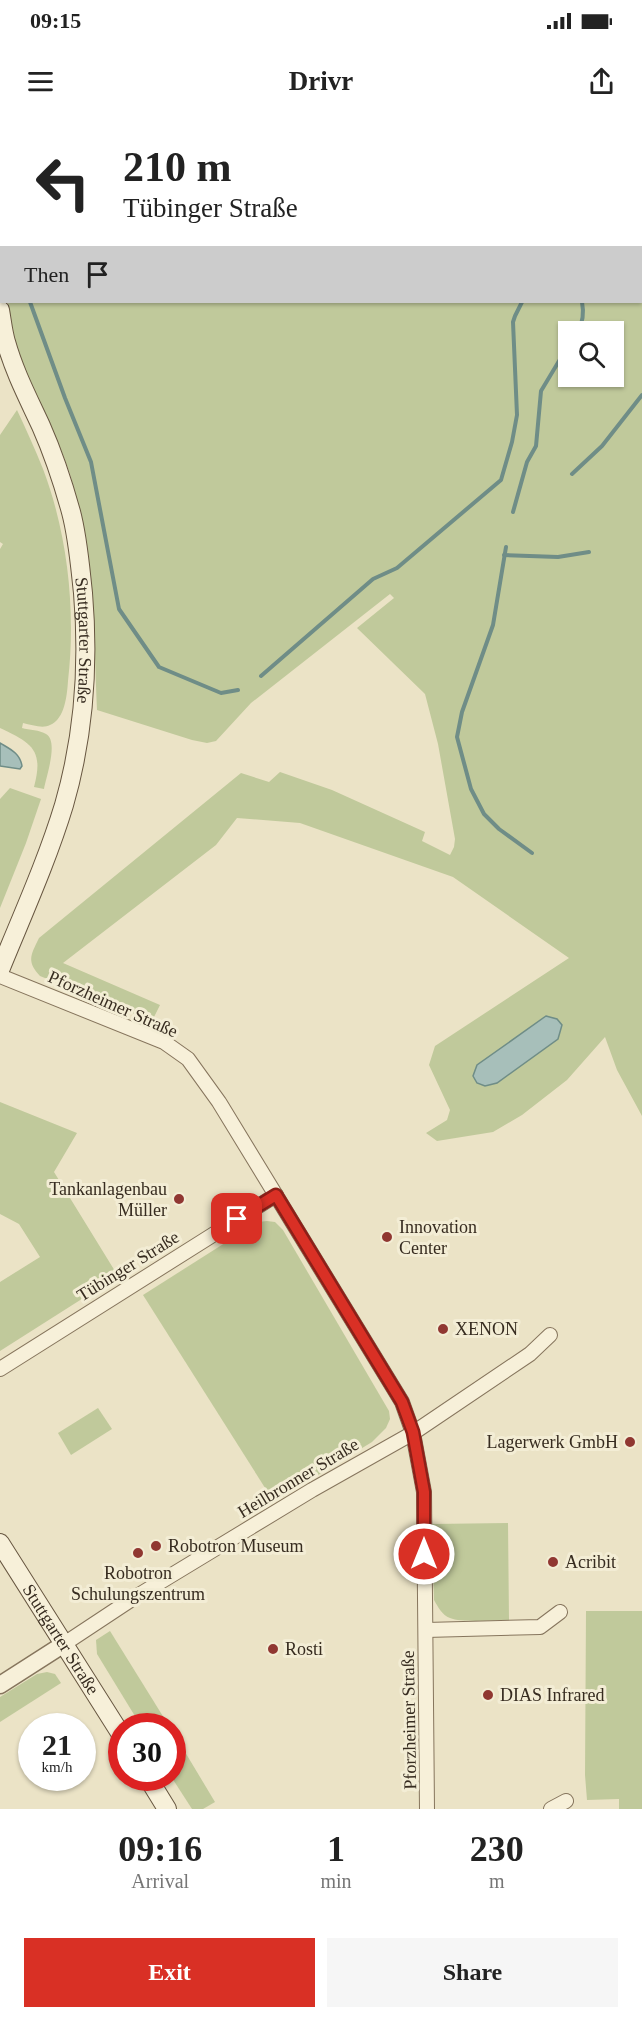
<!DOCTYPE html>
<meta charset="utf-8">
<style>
:root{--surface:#fff;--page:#f6f6f6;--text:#222;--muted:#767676;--accent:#d93025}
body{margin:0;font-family:Georgia,serif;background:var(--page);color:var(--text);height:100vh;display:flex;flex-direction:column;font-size:22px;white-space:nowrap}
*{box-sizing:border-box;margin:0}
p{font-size:20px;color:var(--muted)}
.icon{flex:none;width:33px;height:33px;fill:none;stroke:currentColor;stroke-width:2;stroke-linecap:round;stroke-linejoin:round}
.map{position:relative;height:1689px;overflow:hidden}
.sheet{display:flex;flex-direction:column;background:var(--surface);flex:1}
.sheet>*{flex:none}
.top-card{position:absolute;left:0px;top:0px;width:642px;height:183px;box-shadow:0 2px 4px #0004;background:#fff;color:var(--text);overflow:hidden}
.buttons{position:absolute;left:558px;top:201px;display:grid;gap:12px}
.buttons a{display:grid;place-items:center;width:66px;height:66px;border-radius:0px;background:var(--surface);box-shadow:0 2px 4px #0004;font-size:30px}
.speed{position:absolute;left:18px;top:1593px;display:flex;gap:12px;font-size:30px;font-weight:700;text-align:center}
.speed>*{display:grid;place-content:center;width:78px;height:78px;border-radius:50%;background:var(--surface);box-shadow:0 2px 4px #0004;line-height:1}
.speed small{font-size:15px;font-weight:400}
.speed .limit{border:9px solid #d22;background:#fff;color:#111}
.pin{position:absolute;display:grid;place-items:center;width:51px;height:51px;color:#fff;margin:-26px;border-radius:12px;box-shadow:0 3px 9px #0006}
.me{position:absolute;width:66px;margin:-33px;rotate:0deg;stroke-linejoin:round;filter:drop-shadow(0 0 4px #0008)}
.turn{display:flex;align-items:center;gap:21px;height:126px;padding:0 24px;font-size:27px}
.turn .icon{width:78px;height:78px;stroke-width:2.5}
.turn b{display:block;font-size:42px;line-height:51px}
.then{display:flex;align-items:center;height:57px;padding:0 24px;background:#0003;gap:12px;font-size:22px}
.eta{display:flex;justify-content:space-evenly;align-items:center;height:102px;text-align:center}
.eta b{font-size:36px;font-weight:700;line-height:42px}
.cta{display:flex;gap:12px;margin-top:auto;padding:12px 24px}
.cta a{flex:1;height:69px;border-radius:0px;background:var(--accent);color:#fff;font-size:24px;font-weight:700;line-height:69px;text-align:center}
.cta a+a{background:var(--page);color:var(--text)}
.status{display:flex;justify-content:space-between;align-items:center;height:42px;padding:0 30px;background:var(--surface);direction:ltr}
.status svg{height:16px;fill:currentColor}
header{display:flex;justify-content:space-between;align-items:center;height:78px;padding:0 24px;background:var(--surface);font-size:27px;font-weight:700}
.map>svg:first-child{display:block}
.green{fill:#c0c99b;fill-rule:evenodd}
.water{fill:#a7bfba;stroke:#6f8d87;stroke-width:1.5}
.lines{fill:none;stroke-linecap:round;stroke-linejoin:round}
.stream{stroke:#6f8d87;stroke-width:4}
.minor-casing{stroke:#86755d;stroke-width:16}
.tertiary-casing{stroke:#86755d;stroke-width:19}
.secondary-casing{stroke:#675640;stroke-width:20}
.minor{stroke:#f7f0d9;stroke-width:14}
.tertiary{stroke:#f7f0d9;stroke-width:16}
.secondary{stroke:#f7f0d9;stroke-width:18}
.route-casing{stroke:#8d1f18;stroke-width:15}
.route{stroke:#d93025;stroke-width:10}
.poi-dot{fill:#903731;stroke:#f3edd5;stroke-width:2}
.labels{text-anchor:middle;stroke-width:6;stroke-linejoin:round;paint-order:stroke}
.street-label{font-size:18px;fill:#372c20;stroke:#f3edd5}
.poi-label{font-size:18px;fill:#372c20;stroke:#f3edd5;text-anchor:start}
</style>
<div class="status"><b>09:15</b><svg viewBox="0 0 49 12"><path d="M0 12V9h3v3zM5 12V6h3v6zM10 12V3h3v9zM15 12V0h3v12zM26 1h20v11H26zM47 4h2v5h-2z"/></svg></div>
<header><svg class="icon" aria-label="menu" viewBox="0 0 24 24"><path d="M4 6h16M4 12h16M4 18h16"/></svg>Drivr<svg class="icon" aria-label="share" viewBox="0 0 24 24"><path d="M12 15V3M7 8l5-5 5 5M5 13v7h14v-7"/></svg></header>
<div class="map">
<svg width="642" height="1689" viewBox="0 0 642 1689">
<rect width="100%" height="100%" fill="#ebe3c6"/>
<g class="green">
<path d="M57 0H642V996L617 950 605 917 567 960 522 995 493 1012 437 1021 426 1013 447 1000 450 990 429 945 435 926 569 838 453 757 300 703 237 698 216 725 63 843 160 885 152 901 40 856C26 841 31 835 39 818L241 653 269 662 280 652 332 670 425 712 422 721 450 735 454 727 455 719 438 624 425 574 357 508 394 478 390 474 251 583 216 621 207 623 192 620 97 590C94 510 93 431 70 354 55 307 25 265 14 218 11 206 10 193 8 182H640V2L56 1ZM568 212H614V256H568Z"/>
<path d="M17 290C26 309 35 329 43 349 68 415 76 491 68 561 67 575 65 599 50 605 43 609 32 605 23 603L22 608C29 610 40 610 46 614 59 621 46 657 44 669L34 667C44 630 32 623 0 608V429L3 424 0 422V315Z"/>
<path d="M10 668 41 679 26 723 0 788V679Z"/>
<path d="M0 982 77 1013 54 1052 118 1156 0 1231V1162L40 1137 19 1104 0 1094Z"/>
<path d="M267 1101 275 1102 283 1110 389 1291 390 1299 386 1308 372 1322 274 1382 143 1175 258 1102Z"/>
<path d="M98 1288 112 1309 71 1335 58 1313Z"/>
<path d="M508 1403 509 1500C495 1500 462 1503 450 1498 442 1495 438 1487 434 1480L432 1404Z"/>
<path d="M586 1491H642V1689H619V1679L587 1680 585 1655Z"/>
<path d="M110 1511 169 1606H141L97 1534 96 1520Z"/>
<path d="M47 1552 55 1554 61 1563 0 1602V1577L37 1554Z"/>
<path d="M173 1612 215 1682 203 1689H192L172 1658Z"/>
</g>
<g class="water">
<path d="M0 623C10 629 20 633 22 646L20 649 0 646Z"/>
<path d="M546 896 557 899 562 905 558 919 497 963 485 966 477 963 473 956 477 945Z"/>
</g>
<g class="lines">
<g class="stream">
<path d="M127 0 128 2"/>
<path d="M530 0 531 2"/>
<path d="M546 0V2"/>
<path d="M70 2V0"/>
<path d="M30 182 65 278 91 342 119 489 159 547 221 573 238 570"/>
<path d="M578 212C583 202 584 192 582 182"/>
<path d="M572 354 602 326 642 275"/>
<path d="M513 392 527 342 536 326 541 271 568 226"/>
<path d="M506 427 493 505 462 592 457 617 471 669 484 694 499 709 532 733"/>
<path d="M504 435 558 437 589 432"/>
<path d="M261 556 373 459 397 448 501 360 512 322 517 295 513 202 515 196 522 182"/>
</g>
<defs>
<g id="minor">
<path d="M0 856 164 922 188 939 219 982 402 1282 413 1313 424 1372 427 1689"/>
<path d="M0 1249 276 1075"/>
<path d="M426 1510 540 1507 560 1492"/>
<path d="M64 1524 129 1481 312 1370 413 1313 530 1234 550 1215"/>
<path d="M551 1689 566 1681"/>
</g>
<path id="tertiary" d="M0 1565 64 1524"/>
<g id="secondary">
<path d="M45 2 46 0"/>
<path d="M0 118 2 110"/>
<path id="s1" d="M0 190C2 201 3 212 6 222 14 251 28 278 41 306 53 333 63 363 71 392 78 418 80 446 83 473 89 544 84 616 64 685 47 741 22 796 0 850"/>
<path id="s2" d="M0 1423 122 1616"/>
<path d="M148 1658 167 1689"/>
</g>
</defs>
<use href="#minor" class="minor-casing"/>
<use href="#tertiary" class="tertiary-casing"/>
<use href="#secondary" class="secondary-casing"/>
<use href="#minor" class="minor"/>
<use href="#tertiary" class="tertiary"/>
<use href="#secondary" class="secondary"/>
</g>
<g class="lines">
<defs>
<path id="route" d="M237 1099 276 1075 402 1282 413 1312 424 1372V1434"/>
</defs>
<use href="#route" class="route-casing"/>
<use href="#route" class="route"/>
</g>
<g class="poi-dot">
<circle cx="179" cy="1079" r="6"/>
<circle cx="387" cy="1117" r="6"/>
<circle cx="443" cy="1209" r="6"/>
<circle cx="630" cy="1322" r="6"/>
<circle cx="156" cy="1426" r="6"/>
<circle cx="138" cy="1433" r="6"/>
<circle cx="553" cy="1442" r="6"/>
<circle cx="273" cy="1529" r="6"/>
<circle cx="488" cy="1575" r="6"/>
</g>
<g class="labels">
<g class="street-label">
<text dy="6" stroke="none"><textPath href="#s1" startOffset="344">Stuttgarter Straße</textPath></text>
<text transform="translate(113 884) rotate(24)" y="6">Pforzheimer Straße</text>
<text transform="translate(128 1146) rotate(-32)" y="6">Tübinger Straße</text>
<text transform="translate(298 1358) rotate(-31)" y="6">Heilbronner Straße</text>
<text dy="6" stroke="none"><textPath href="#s2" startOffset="114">Stuttgarter Straße</textPath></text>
<text transform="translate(409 1600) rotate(-91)" y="6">Pforzheimer Straße</text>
</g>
<g class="poi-label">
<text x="167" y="1075" text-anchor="end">Tankanlagenbau<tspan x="167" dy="21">Müller</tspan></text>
<text x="399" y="1113">Innovation<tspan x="399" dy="21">Center</tspan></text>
<text x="455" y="1215">XENON</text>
<text x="618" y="1328" text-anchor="end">Lagerwerk GmbH</text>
<text x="168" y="1432">Robotron Museum</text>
<text x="565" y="1448">Acribit</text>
<text x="138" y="1459" text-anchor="middle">Robotron<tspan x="138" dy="21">Schulungszentrum</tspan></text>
<text x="285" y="1535">Rosti</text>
<text x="500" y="1581">DIAS Infrared</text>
</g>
</g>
</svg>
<div class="buttons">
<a><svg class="icon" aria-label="search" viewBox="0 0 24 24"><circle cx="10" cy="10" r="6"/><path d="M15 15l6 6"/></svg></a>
</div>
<div class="speed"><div>21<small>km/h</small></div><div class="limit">30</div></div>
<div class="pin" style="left:237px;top:1099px;background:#d93025"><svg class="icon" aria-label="arrive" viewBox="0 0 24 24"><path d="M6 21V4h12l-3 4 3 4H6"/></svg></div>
<svg class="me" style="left:424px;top:1434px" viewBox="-20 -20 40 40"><circle r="17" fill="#d93025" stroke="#fff" stroke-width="3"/><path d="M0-11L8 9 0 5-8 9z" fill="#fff"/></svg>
<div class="top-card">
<div class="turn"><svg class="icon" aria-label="left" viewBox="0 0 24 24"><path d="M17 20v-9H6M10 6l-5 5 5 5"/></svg><div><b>210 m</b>Tübinger Straße</div></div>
<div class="then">Then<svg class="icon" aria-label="arrive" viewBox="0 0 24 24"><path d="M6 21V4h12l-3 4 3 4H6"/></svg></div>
</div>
</div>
<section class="sheet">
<div class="eta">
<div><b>09:16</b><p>Arrival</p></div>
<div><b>1</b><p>min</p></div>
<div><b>230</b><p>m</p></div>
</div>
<div class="cta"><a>Exit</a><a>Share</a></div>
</section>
